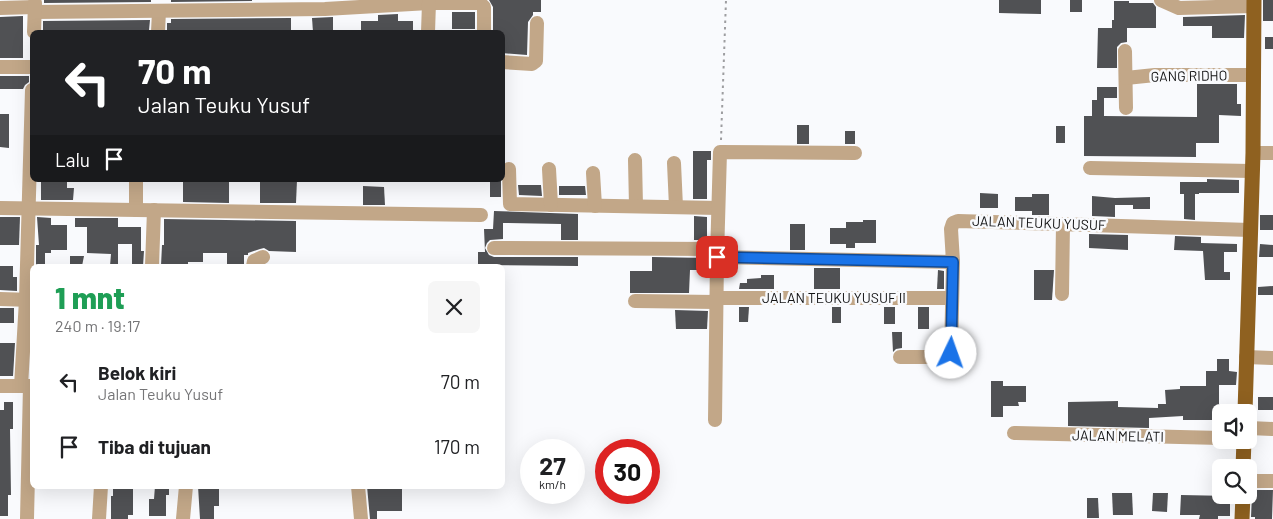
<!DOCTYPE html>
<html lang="id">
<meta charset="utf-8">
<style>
:root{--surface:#fff;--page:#f6f6f6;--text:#202124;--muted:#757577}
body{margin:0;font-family:Barlow,sans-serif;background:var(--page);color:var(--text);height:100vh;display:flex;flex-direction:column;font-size:19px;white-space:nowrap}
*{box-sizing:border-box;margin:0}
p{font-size:16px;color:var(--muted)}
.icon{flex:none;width:28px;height:28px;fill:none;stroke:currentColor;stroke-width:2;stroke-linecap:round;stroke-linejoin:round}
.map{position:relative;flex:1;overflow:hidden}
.panel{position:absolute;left:30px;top:264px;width:475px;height:225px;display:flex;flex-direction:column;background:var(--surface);border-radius:8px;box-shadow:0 5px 20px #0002}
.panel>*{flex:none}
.guide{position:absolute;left:30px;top:30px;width:475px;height:152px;border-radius:8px;box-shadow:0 5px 20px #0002;background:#202124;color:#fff;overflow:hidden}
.fabs{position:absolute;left:1212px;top:404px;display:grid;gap:10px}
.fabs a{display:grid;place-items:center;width:45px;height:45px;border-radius:8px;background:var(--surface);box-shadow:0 5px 20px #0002;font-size:25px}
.speed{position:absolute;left:520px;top:439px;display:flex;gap:10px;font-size:25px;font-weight:700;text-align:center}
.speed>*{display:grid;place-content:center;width:65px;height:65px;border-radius:50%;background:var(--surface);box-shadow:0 5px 20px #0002;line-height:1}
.speed small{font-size:12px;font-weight:400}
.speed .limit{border:8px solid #d22;background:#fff;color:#111}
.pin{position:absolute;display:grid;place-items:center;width:42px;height:42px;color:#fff;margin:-21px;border-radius:10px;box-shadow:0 2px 8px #0006}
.me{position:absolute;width:55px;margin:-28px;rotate:3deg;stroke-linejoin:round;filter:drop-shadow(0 0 4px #0008)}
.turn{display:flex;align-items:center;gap:18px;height:105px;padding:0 25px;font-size:22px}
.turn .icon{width:65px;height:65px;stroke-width:2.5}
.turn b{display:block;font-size:35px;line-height:42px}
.then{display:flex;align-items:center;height:48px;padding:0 25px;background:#0003;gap:10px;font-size:19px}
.round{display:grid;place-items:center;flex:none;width:52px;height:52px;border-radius:8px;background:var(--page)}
.head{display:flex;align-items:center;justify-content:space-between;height:85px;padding:0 25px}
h1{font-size:30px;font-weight:800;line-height:38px;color:#1e9e55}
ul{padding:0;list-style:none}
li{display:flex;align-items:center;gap:15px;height:65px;padding:0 25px}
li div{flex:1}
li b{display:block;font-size:19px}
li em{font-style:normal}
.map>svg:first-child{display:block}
.building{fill:#505154}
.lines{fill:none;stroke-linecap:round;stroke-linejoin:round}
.path{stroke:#9d9da0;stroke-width:2;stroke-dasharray:2.5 4;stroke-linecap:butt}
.minor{stroke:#c2a788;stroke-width:14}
.major{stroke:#8f6120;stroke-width:15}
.route-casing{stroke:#114b97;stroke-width:12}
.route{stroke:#1a73e8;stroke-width:9}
.labels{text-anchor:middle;stroke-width:5;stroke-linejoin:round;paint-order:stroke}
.street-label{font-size:14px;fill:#131314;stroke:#f9fafd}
</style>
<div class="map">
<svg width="1273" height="519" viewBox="0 0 1273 519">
<rect width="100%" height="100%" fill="#f9fafd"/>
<g class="building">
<path d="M44 0H151V2L44 3Z"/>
<path d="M171 0H252V1L171 2Z"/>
<path d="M489 0H541V12H533V15L528 22 527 55 502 53V32H493V7Z"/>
<path d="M999 0H1041V14L999 13Z"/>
<rect x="1070" y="0" width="12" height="12"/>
<rect x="1263" y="0" width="10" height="21"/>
<path d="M1114 1H1129V3H1153L1156 7V28H1127V42L1121 43 1117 47V68H1097L1098 28H1112V20H1114Z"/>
<rect x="452" y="12" width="23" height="17"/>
<path d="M398 14V21H413V32L376 31V32H361V21H378V15Z"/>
<path d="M1245 15 1244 38H1212V26H1183V17Z"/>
<path d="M23 16V58H0V17Z"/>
<path d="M333 17V32H313L312 18Z"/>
<path d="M291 18V32H167V23H171V19Z"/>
<path d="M150 20 149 30H148V32H135V30H117V32H43V21Z"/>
<rect x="1265" y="37" width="8" height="12"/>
<path d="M0 76H29V82L25 85 23 89H0Z"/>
<path d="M1197 84H1237V104H1241V116L1219 115V143H1196V157L1084 156V116H1092V100H1097V87H1117V98H1104V116L1197 117Z"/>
<path d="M0 114H9V148L0 147Z"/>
<rect x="797" y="125" width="12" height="19"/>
<rect x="1056" y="126" width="9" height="17"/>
<rect x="845" y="131" width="10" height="13"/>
<path d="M693 151H711V160H707V199H693Z"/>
<path d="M1207 179 1239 180V193H1199V194H1195V220L1184 219V194H1180V182H1207Z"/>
<path d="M41 180H67V188H74L73 200H41Z"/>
<path d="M229 180V203L183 202V181Z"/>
<path d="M260 180H297L296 203H260Z"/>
<rect x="490" y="180" width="11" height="17"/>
<path d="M518 185H541L542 196 519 195Z"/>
<path d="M363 186 384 187 385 205H363Z"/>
<path d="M559 186H585L586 195H559Z"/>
<path d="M980 193 998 194V208H980Z"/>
<path d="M1032 194H1049V215H1032V211H1015V197H1032Z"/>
<path d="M1092 196 1115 198 1150 197V209H1133V205H1115V217L1092 216Z"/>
<path d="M494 211 578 214V240H561V224L503 223V239L490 240 487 243 485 248 489 255 494 257H578V266L478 265V252H485L484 229H493Z"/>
<rect x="1260" y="215" width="13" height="15"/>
<path d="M694 216 707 217V240H694Z"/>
<path d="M0 217H20L19 245H0Z"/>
<path d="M37 217 51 218V225H67V250H51V253H45V266H36V245H39Z"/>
<path d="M75 218H118V227H141V251H144L143 266H132V244H118V266H110L111 254 87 253V227H75Z"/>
<path d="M164 219 296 221V252L269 251 264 248 260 249 248 253V255H244V266H227V253H203V262H188V266H161L162 245H164Z"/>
<path d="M863 220H876V243H855V248H846V244H830V228H846V222H863Z"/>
<rect x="790" y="224" width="15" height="26"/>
<path d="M1089 234 1128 235V250L1089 248Z"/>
<path d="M1175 236 1201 237V243L1237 244V252H1224V272H1230V280H1205L1203 251 1174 250Z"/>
<path d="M1260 244 1273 245V257H1259Z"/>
<path d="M70 256H84L82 266H70Z"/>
<path d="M652 257 707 258V270H690L689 293H630V271H652Z"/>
<path d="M0 266H13V277H17V291L0 290Z"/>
<rect x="814" y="268" width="26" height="21"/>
<path d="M938 270 944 271V289H937Z"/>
<path d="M1034 270H1054L1052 300H1034Z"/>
<path d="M761 275H774V289H739L740 283H747V279L761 278Z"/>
<path d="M1273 286V295H1258V287Z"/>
<path d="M739 307H749L748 322H739Z"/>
<rect x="832" y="307" width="9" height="16"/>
<rect x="884" y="307" width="11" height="17"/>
<rect x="918" y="307" width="11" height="22"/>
<rect x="0" y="308" width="14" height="15"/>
<path d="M675 310 708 311 707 329H676Z"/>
<path d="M892 332H902V348L896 349 893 352Z"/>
<path d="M0 343H15L13 376H0Z"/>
<path d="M1217 359H1229V371L1237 372 1236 385H1219V404H1233V412H1221V429H1212V420H1183V416L1149 418V428L1068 426V402L1118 401V407L1158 408V404H1166L1165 390 1180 389V386H1206V371H1217Z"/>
<path d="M991 381H1003V386H1026V402H1018L1019 406H1003V417H991Z"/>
<rect x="1258" y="397" width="15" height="13"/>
<path d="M4 402H13V429H10L11 495H8V516H0V410H4Z"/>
<path d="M113 486H133V515H128V519H111V496H113Z"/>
<path d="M155 486H169V495H166V516H149V499H154Z"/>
<path d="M198 486H219V506H214V519H200Z"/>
<path d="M367 486H402V511H377V519H370Z"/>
<path d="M1251 490H1273L1272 519H1255V517H1251L1252 495Z"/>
<path d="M1112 493H1132L1133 515H1113Z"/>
<path d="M1153 493H1168L1167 512 1152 511Z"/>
<path d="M1181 495 1230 496V516H1218V519H1199L1200 515H1180Z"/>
<path d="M1087 498H1098L1099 518H1087Z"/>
</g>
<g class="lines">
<path class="path" d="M721 140 726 0"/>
<g class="minor">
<path d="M1161 0 1179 8 1254 6"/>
<path d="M0 8 35 7"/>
<path d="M35 12 325 9 429 3H480L484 7V32"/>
<path d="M34 32 35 3"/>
<path d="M158 32 159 11"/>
<path d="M428 32 429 3"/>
<path d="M1125 51 1126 108"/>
<path d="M502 62 532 64 536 61 537 23"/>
<path d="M0 67H32"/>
<path d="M1126 78 1155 75H1253"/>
<path d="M1253 153H1273"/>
<path d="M635 160 636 206"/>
<path d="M674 163 676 207"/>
<path d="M1090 168 1251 171"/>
<path d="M509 169 510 204 718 208"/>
<path d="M549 169 551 205"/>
<path d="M593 173 595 206"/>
<path d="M0 208 481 215"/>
<path d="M136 210V180"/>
<path d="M494 248 717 249"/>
<path d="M717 257 953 262 951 229 953 223 958 221 1250 230"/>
<path d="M152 266 154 210"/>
<path d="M253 266 254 261 263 257"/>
<path d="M1062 294 1063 224"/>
<path d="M716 298H952"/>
<path d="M0 299 32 300"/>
<path d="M635 301 716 302"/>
<path d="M900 357H947L951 353 953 262"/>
<path d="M1246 357 1273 358"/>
<path d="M0 386H29"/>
<path d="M21 386 26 300 32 90"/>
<path d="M715 420 717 257 720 152 855 153"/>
<path d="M1249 428 1273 429"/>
<path d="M1014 433 1221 438"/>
<path d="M1249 481H1273"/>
<path d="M358 486 361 519"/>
<path d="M27 519 30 386"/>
<path d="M99 519 101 486"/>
<path d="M183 519 186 486"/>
</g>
<g class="major">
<path d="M1245 412 1253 153 1254 0"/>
<path d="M1243 468 1244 440"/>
<path d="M1242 519 1243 495"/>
</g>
</g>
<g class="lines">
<defs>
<path id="route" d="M717 257 953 262 951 353"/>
</defs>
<use href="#route" class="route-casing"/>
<use href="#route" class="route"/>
</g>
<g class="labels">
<g class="street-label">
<text transform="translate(1189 76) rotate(-1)" y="5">GANG RIDHO</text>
<text transform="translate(1039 223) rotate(2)" y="5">JALAN TEUKU YUSUF</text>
<text x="834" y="303">JALAN TEUKU YUSUF II</text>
<text transform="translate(1118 436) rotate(1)" y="5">JALAN MELATI</text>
</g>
</g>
</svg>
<div class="fabs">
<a><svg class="icon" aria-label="sound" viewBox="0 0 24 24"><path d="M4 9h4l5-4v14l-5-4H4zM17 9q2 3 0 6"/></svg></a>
<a><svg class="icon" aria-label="search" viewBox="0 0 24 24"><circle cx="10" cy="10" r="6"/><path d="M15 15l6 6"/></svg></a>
</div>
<div class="speed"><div>27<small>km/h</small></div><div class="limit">30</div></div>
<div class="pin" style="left:717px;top:257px;background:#d93025"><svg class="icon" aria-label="arrive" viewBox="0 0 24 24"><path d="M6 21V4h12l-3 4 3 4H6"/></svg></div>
<svg class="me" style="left:951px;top:353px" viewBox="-20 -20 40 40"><circle r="19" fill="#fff"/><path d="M0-13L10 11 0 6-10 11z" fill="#1a73e8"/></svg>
<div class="guide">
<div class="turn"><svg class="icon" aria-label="left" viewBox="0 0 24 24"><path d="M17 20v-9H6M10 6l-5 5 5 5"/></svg><div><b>70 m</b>Jalan Teuku Yusuf</div></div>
<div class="then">Lalu<svg class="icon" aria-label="arrive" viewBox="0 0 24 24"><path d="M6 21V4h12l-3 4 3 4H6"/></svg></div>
</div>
<section class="panel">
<div class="head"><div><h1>1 mnt</h1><p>240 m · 19:17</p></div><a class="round"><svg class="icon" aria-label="close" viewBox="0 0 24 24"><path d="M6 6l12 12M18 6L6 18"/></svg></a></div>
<ul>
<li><svg class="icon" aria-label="left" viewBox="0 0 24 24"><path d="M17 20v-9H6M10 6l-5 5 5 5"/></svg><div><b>Belok kiri</b><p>Jalan Teuku Yusuf</p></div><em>70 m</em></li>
<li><svg class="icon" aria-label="arrive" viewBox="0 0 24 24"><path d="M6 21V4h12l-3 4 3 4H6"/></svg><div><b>Tiba di tujuan</b></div><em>170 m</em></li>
</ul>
</section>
</div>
